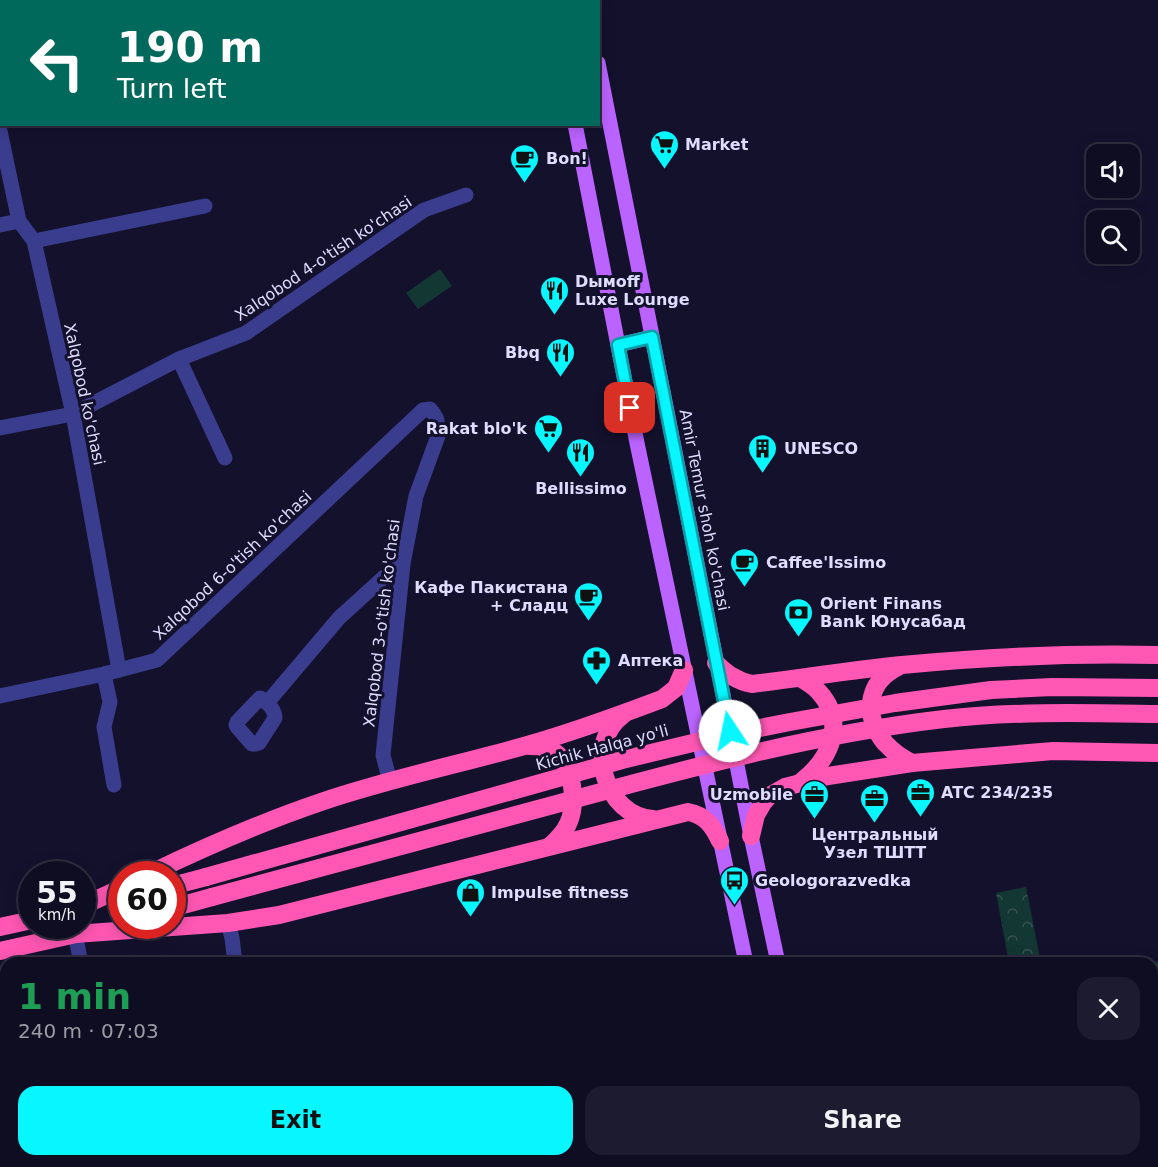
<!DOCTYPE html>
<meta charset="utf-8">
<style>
:root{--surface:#0f0d22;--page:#1d1b2f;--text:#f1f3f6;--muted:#9b9ca5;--line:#2f2d40;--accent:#08f6ff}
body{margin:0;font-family:"DejaVu Sans",sans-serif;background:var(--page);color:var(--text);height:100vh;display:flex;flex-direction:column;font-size:22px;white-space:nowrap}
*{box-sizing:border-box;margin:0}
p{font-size:20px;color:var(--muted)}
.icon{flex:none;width:33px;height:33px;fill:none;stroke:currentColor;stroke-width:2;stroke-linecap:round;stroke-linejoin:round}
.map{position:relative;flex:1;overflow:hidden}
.details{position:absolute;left:0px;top:957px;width:1158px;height:210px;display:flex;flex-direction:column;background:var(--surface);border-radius:18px 18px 0 0;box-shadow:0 3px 15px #0003,0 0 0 2px var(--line)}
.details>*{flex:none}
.banner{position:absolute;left:0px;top:0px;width:600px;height:126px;box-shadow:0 3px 15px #0003,0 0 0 2px var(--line);background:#00695c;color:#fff;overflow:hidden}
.fabs{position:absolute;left:1086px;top:144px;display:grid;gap:12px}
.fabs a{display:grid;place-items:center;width:54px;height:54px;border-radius:12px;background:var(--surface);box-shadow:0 3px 15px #0003,0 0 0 2px var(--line);font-size:30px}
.speed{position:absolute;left:18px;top:861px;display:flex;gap:12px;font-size:30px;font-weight:700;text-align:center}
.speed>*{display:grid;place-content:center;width:78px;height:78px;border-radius:50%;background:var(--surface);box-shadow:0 3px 15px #0003,0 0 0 2px var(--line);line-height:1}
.speed small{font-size:15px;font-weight:400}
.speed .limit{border:9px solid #d22;background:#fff;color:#111}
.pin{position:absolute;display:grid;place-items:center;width:51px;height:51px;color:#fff;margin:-26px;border-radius:12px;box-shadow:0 3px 9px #0006}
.me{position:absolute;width:66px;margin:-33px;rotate:349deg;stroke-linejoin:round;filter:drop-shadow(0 0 4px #0008)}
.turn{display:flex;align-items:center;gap:21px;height:126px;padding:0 18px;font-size:27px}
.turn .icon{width:78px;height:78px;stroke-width:2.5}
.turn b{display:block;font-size:42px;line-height:51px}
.round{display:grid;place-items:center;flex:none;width:63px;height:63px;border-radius:18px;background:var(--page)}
.head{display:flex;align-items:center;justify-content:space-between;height:102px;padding:0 18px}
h1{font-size:36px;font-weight:700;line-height:45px;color:#1e9e55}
.action{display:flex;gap:12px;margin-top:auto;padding:12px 18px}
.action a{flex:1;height:69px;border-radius:18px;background:var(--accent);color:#111;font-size:24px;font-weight:700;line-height:69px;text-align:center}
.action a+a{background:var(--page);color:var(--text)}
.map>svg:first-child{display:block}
.grass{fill:#133733}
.forest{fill:url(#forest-crowns)}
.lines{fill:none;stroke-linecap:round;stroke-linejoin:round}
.minor{stroke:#3a3c8d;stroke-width:15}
.major{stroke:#bb63ff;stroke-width:15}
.highway{stroke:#ff57b3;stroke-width:18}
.highway-bridge{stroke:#ff57b3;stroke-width:18}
.route-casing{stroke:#05a0a6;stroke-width:15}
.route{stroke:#08f6ff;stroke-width:10}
.labels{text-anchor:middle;stroke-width:6;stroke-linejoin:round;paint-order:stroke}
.poi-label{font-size:16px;font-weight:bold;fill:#dedcff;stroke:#14112d;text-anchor:start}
.street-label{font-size:16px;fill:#dedcff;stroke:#14112d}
</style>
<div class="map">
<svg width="1158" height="1167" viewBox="0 0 1158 1167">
<defs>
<pattern id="forest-crowns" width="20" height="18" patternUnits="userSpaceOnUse" patternTransform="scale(1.5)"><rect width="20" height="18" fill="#133733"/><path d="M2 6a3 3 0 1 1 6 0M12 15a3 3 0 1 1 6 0" fill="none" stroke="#355352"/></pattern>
</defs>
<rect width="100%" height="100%" fill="#14112d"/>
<path class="grass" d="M440 269 452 286 418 309 406 293Z"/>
<g class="forest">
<path d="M1026 887 1041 963H1009L996 893Z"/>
<path d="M1093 955 1138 958 1158 962V1115L1152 1116V963H1059Z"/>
</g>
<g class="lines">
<g class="minor">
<path d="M108 2 110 0"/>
<path d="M0 72 2 71"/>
<path d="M0 131 19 221 34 241 73 414 119 670"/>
<path d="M0 225 19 221"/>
<path d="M34 241 205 206"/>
<path d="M179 359 225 458"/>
<path d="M0 428 73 414 179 359 246 333 424 210 466 195"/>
<path d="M104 674 110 702 104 727 114 785"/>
<path d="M0 696 104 674 157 660 423 410 430 409 434 414 437 420 438 436 416 496 403 564 383 755 390 782"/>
<path d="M260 698C267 701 275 710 275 718L259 743 256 744H252L238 728 236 725 237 722Z"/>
<path d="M267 703 339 618 383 578 403 564"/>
<path d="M228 923 232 938 235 963"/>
<path d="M75 934 81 963"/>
<path d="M125 1161 126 1167"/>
<path d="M275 1161 276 1167"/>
<path d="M566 1161 570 1167"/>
<path d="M501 1167 529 1161"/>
<path d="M750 1167 762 1161"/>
</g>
<g class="major">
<path d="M551 0 552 2"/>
<path d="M586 0V2"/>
<path d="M598 63 751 836 778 963"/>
<path d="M575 124 637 443 746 963"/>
<path d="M618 345 652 337"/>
<path d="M788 1161 789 1167"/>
<path d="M820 1161 822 1167"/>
</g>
<g class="highway">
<path d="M716 663C727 674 737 681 752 684 802 678 852 670 902 665 987 657 1073 653 1158 655"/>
<path d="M898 667C865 683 864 717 885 743 893 752 902 758 912 763"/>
<path d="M800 678C807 682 814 686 819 692 847 723 830 759 802 781"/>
<path d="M623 715C583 744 605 816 653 819"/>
<path d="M529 746C539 746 548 747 556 753 574 767 577 805 568 824 564 833 558 839 550 846"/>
<path d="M751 836 756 815 763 803 769 796 785 787 828 776 912 763 1053 751 1158 753"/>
<path d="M149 874C205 847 262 822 321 802 388 779 457 765 524 746 571 733 617 716 662 699L676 688 684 670"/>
<path d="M172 886 206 877"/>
<path d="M82 906 122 888"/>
<path d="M172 908 212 897"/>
<path d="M0 927 32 920"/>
<path d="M75 934 228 923 279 915 688 812C705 815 713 826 720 841"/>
<path d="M0 951 85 932"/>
</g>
<g class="highway-bridge">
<path d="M206 877 622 760 734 733 790 722 895 703 991 690 1052 687 1158 688"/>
<path d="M212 897C329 866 446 834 564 802 689 768 815 734 944 719 1015 711 1087 713 1158 714"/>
</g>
</g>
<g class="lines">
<defs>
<path id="route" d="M630 408 618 345 652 337 730 731"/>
</defs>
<use href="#route" class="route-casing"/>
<use href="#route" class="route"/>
</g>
<defs>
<symbol id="supermarket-pin" viewBox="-11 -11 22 30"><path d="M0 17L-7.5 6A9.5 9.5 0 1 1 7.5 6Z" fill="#08f6ff" stroke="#14112d"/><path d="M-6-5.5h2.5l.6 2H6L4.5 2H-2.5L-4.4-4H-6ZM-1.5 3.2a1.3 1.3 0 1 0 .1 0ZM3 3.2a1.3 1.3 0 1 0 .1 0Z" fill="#111"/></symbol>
<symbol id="cafe-pin" viewBox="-11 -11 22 30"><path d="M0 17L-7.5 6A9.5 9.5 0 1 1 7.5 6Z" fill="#08f6ff" stroke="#14112d"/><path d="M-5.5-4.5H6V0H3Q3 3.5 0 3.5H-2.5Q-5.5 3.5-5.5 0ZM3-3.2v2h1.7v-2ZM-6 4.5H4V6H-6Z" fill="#111"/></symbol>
<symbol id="restaurant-pin" viewBox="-11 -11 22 30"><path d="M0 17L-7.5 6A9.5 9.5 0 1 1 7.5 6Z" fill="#08f6ff" stroke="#14112d"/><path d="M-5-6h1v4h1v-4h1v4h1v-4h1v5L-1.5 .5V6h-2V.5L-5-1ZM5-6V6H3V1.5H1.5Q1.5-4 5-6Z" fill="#111"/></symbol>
<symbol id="building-pin" viewBox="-11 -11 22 30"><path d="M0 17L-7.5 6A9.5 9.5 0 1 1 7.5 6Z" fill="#08f6ff" stroke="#14112d"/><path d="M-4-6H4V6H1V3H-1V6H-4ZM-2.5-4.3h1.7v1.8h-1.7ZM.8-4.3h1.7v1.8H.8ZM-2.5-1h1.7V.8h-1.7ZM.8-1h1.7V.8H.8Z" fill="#111"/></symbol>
<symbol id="bank-pin" viewBox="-11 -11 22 30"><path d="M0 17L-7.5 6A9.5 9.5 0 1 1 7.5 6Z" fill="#08f6ff" stroke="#14112d"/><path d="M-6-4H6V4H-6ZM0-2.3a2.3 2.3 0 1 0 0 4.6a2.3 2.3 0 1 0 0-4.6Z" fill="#111"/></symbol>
<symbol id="pharmacy-pin" viewBox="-11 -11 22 30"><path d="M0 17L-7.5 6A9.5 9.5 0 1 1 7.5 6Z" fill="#08f6ff" stroke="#14112d"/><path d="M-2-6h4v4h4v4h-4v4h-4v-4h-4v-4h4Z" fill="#111"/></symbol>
<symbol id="office-pin" viewBox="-11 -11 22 30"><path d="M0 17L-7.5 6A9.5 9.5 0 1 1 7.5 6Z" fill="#08f6ff" stroke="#14112d"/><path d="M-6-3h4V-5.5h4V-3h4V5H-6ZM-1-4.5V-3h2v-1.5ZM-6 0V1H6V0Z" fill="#111"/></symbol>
<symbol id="bus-pin" viewBox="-11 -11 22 30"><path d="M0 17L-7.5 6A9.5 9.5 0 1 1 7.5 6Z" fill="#08f6ff" stroke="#14112d"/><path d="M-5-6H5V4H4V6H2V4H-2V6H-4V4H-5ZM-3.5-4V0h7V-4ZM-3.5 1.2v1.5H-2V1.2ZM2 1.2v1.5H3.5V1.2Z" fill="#111"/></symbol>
<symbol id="shop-pin" viewBox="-11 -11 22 30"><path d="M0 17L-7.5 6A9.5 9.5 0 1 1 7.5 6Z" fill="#08f6ff" stroke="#14112d"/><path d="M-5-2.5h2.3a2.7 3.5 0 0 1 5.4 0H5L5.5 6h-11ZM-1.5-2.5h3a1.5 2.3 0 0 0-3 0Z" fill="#111"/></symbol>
</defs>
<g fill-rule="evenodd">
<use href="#supermarket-pin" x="648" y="128" width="33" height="45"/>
<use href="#cafe-pin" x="508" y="142" width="33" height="45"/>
<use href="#restaurant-pin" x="538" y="274" width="33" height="45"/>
<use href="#restaurant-pin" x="544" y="336" width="33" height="45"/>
<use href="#supermarket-pin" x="532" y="412" width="33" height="45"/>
<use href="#building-pin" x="746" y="432" width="33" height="45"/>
<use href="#restaurant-pin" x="564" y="436" width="33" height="45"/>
<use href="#cafe-pin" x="728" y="546" width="33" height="45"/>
<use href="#cafe-pin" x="572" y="580" width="33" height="45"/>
<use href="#bank-pin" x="782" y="596" width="33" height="45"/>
<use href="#pharmacy-pin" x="580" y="644" width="33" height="45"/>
<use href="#office-pin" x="904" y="776" width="33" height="45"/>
<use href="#office-pin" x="798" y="778" width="33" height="45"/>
<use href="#office-pin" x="858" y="782" width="33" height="45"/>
<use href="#bus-pin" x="718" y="864" width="33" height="45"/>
<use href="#shop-pin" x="454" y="876" width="33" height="45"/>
</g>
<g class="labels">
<g class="poi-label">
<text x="685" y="150">Market</text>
<text x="546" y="164">Bon!</text>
<text x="575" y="287">Dымоff<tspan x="575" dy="18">Luxe Lounge</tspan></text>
<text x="540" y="358" text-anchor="end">Bbq</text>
<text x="527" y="434" text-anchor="end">Rakat blo'k</text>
<text x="784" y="454">UNESCO</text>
<text x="581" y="494" text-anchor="middle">Bellissimo</text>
<text x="766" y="568">Caffee'Issimo</text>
<text x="568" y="593" text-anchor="end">Кафе Пакистана<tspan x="568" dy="18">+ Сладц</tspan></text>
<text x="820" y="609">Orient Finans<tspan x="820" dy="18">Bank Юнусабад</tspan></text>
<text x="618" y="666">Аптека</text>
<text x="941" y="798">ATC 234/235</text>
<text x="793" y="800" text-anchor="end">Uzmobile</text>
<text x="875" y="840" text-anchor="middle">Центральный<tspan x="875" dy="18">Узел ТШТТ</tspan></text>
<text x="755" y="886">Geologorazvedka</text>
<text x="491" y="898">Impulse fitness</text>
</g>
<g class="street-label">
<text transform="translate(323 258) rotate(-34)" y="6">Xalqobod 4-o'tish ko'chasi</text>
<text transform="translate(85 394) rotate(78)" y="6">Xalqobod ko'chasi</text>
<text transform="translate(705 510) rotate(79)" y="6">Amir Temur shoh ko'chasi</text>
<text transform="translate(232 565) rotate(-43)" y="6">Xalqobod 6-o'tish ko'chasi</text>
<text transform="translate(381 623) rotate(-83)" y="6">Xalqobod 3-o'tish ko'chasi</text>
<text transform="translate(602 747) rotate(-15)" y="6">Kichik Halqa yo'li</text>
</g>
</g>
</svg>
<div class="fabs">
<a><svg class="icon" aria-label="sound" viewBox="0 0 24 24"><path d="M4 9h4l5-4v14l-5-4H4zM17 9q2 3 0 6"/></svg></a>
<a><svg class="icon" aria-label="search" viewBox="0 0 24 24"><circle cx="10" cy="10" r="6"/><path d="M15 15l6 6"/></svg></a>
</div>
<div class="speed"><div>55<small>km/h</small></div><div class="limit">60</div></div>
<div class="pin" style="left:630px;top:408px;background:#d93025"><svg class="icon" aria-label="arrive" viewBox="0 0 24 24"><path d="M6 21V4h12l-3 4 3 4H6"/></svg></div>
<svg class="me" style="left:730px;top:731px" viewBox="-20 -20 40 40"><circle r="19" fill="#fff"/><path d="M0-13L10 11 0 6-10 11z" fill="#08f6ff"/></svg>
<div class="banner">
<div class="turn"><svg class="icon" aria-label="left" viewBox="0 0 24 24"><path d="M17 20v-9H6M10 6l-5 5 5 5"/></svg><div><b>190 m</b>Turn left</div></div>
</div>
<section class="details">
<div class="head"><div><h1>1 min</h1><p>240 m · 07:03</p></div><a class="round"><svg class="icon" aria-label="close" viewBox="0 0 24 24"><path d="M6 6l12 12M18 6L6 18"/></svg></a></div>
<div class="action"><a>Exit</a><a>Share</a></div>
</section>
</div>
